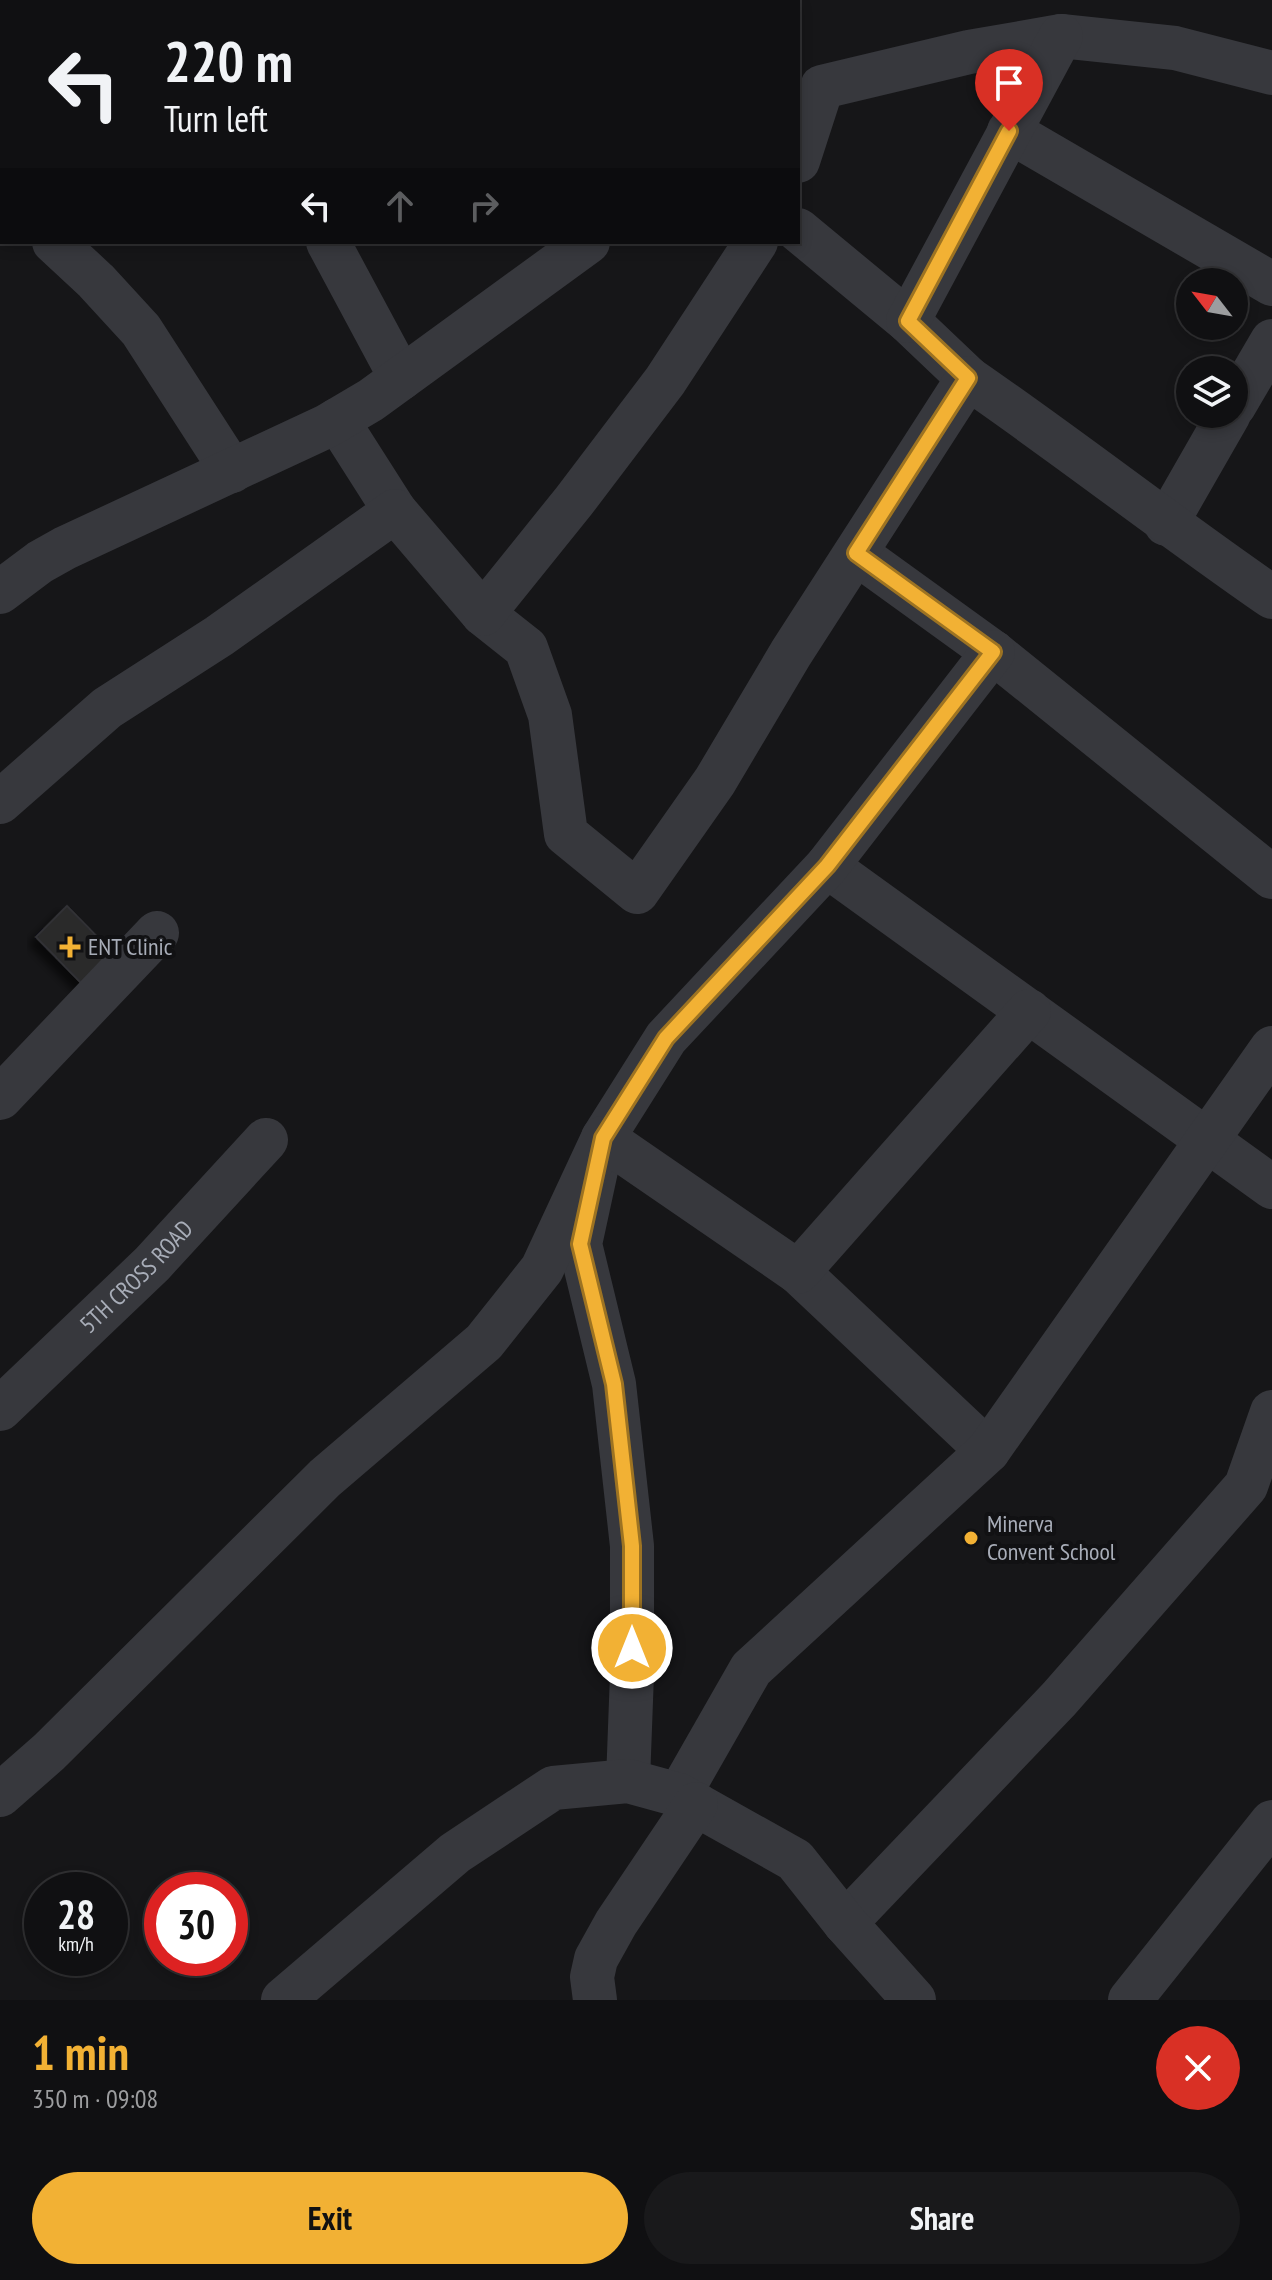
<!DOCTYPE html>
<meta charset="utf-8">
<style>
:root{--surface:#101012;--page:#19191b;--text:#f1f3f6;--muted:#9c9d9f;--line:#303032;--accent:#f2b134}
body{margin:0;font-family:"PT Sans Narrow",sans-serif;background:var(--page);color:var(--text);height:100vh;display:flex;flex-direction:column;font-size:30px;white-space:nowrap}
*{box-sizing:border-box;margin:0}
p{font-size:26px;color:var(--muted)}
.icon{flex:none;width:44px;height:44px;fill:none;stroke:currentColor;stroke-width:2;stroke-linecap:round;stroke-linejoin:round}
.map{position:relative;height:2000px;overflow:hidden}
.side{display:flex;flex-direction:column;background:var(--surface);flex:1}
.side>*{flex:none}
.top-card{position:absolute;left:0px;top:0px;width:800px;height:244px;box-shadow:0 4px 12px #0003,0 0 0 2px var(--line);background:#101012;color:var(--text);overflow:hidden}
.needle{width:52px;rotate:301deg}
.controls{position:absolute;left:1176px;top:268px;display:grid;gap:16px}
.controls a{display:grid;place-items:center;width:72px;height:72px;border-radius:50%;background:var(--surface);box-shadow:0 4px 12px #0003,0 0 0 2px var(--line);font-size:40px}
.speed{position:absolute;left:24px;top:1872px;display:flex;gap:16px;font-size:40px;font-weight:700;text-align:center}
.speed>*{display:grid;place-content:center;width:104px;height:104px;border-radius:50%;background:var(--surface);box-shadow:0 4px 12px #0003,0 0 0 2px var(--line);line-height:1}
.speed small{font-size:20px;font-weight:400}
.speed .limit{border:12px solid #d22;background:#fff;color:#111}
.pin{position:absolute;display:grid;place-items:center;width:68px;height:68px;color:#fff;margin:-82px -34px;border-radius:50% 50% 50% 0;rotate:-45deg;box-shadow:0 0 8px #0007}
.pin .icon{rotate:45deg}
.me{position:absolute;width:88px;margin:-44px;rotate:0deg;stroke-linejoin:round;filter:drop-shadow(0 0 6px #0008)}
.turn{display:flex;align-items:center;gap:28px;height:168px;padding:0 32px;font-size:36px}
.turn .icon{width:104px;height:104px;stroke-width:2.5}
.turn b{display:block;font-size:56px;line-height:68px}
.lanes{display:flex;align-items:center;height:76px;padding:0 32px;background:#0003;justify-content:center;gap:40px;direction:ltr}
.lanes .off{opacity:.35}
.round{display:grid;place-items:center;flex:none;width:84px;height:84px;border-radius:42px;background:var(--page)}
.overview{display:flex;align-items:center;justify-content:space-between;height:136px;padding:0 32px}
h1{font-size:48px;font-weight:800;line-height:60px;color:var(--accent)}
.primary-button{display:flex;gap:16px;margin-top:auto;padding:16px 32px}
.primary-button a{flex:1;height:92px;border-radius:48px;background:var(--accent);color:#111;font-size:32px;font-weight:800;line-height:92px;text-align:center}
.primary-button a+a{background:var(--page);color:var(--text)}
.map>svg:first-child{display:block}
.building{fill:#29292c;stroke:#303034;stroke-width:2;filter:url(#shadow)}
.lines{fill:none;stroke-linecap:round;stroke-linejoin:round}
.minor{stroke:#37383d;stroke-width:44}
.route-casing{stroke:#9d7322;stroke-width:20}
.route{stroke:#f2b134;stroke-width:14}
.poi-dot{fill:#f2b134;stroke:#111113;stroke-width:3}
.labels{text-anchor:middle;stroke-width:8;stroke-linejoin:round;paint-order:stroke}
.poi-label{font-size:24px;fill:#a8adb8;stroke:#111113;text-anchor:start}
.street-label{font-size:24px;fill:#a8adb8;stroke:#111113}
</style>
<div class="map">
<svg width="1272" height="2000" viewBox="0 0 1272 2000">
<defs>
<filter id="shadow"><feDropShadow dx="-7" dy="7" stdDeviation="4" flood-color="#0009"/></filter>
</defs>
<rect width="100%" height="100%" fill="#161618"/>
<path class="building" d="M67 906 118 958 87 989 36 937Z"/>
<g class="lines">
<g class="minor">
<path d="M345 0 346 2"/>
<path d="M640 0 641 2"/>
<path d="M1009 131 1272 284"/>
<path d="M798 161 822 87 969 52 1061 36 1175 48 1272 73"/>
<path d="M0 195 2 196"/>
<path d="M798 230 908 321 968 378"/>
<path d="M54 242 96 281 141 330 232 471"/>
<path d="M328 242 401 378"/>
<path d="M908 321 1061 36"/>
<path d="M1234 406 1272 341"/>
<path d="M337 420 395 511"/>
<path d="M1166 524 1229 414"/>
<path d="M856 553 993 652 1272 877"/>
<path d="M0 592 40 562 65 548 327 426 371 400 588 242"/>
<path d="M483 614 526 648 550 715 566 834 637 892 715 781 791 653 968 378C1071 449 1169 526 1272 597"/>
<path d="M0 802 107 708 219 636 395 511 483 614 574 501 665 381 756 242"/>
<path d="M827 866 1272 1187"/>
<path d="M0 1098 157 933"/>
<path d="M798 1272 988 1451"/>
<path id="s1" d="M0 1409 152 1264 266 1140"/>
<path d="M628 1781 632 1674V1546L614 1384 580 1244 603 1138 666 1038 827 866 993 652"/>
<path d="M0 1795 49 1752 325 1478 484 1342 542 1269 603 1138 798 1272 1029 1011"/>
<path d="M679 1795 751 1669 988 1451 1272 1048"/>
<path d="M845 1923 1059 1699 1246 1486 1272 1412"/>
<path d="M283 2000 455 1853 553 1788 628 1781 679 1795 795 1860 845 1923 914 2000"/>
<path d="M595 2000 592 1977 596 1959 616 1923 696 1804"/>
<path d="M1130 2000 1272 1822"/>
</g>
</g>
<g class="lines">
<defs>
<path id="route" d="M632 1648V1546L614 1384 580 1244 603 1138 666 1038 827 866 993 652 856 553 968 378 908 321 1009 131"/>
</defs>
<use href="#route" class="route-casing"/>
<use href="#route" class="route"/>
</g>
<g class="poi-dot">
<path d="M66 935h8v8h8v8h-8v8h-8v-8h-8v-8h8z"/>
<circle cx="971" cy="1538" r="8"/>
</g>
<g class="labels">
<g class="poi-label">
<text x="88" y="955">ENT Clinic</text>
<text x="987" y="1532">Minerva<tspan x="987" dy="28">Convent School</tspan></text>
</g>
<g class="street-label">
<text dy="8" stroke="none"><textPath href="#s1" startOffset="190">5TH CROSS ROAD</textPath></text>
</g>
</g>
</svg>
<div class="controls">
<a><svg class="needle" viewBox="-14 -14 28 28"><path d="M0-13l5 13h-10z" fill="#e53935"/><path d="M0 13l5-13h-10z" fill="#9c9d9f"/></svg></a>
<a><svg class="icon" aria-label="layers" viewBox="0 0 24 24"><path d="M12 4l9 5-9 5-9-5zM3 14l9 5 9-5"/></svg></a>
</div>
<div class="speed"><div>28<small>km/h</small></div><div class="limit">30</div></div>
<div class="pin" style="left:1009px;top:131px;background:#d93025"><svg class="icon" aria-label="arrive" viewBox="0 0 24 24"><path d="M6 21V4h12l-3 4 3 4H6"/></svg></div>
<svg class="me" style="left:632px;top:1648px" viewBox="-20 -20 40 40"><circle r="17" fill="#f2b134" stroke="#fff" stroke-width="3"/><path d="M0-11L8 9 0 5-8 9z" fill="#fff"/></svg>
<div class="top-card">
<div class="turn"><svg class="icon" aria-label="left" viewBox="0 0 24 24"><path d="M17 20v-9H6M10 6l-5 5 5 5"/></svg><div><b>220 m</b>Turn left</div></div>
<div class="lanes"><svg class="icon" aria-label="left" viewBox="0 0 24 24"><path d="M17 20v-9H6M10 6l-5 5 5 5"/></svg><svg class="icon off" aria-label="ahead" viewBox="0 0 24 24"><path d="M12 20V5M6 11l6-6 6 6"/></svg><svg class="icon off" aria-label="right" viewBox="0 0 24 24"><path d="M7 20v-9h11M14 6l5 5-5 5"/></svg></div>
</div>
</div>
<section class="side">
<div class="overview"><div><h1>1 min</h1><p>350 m · 09:08</p></div><a class="round" style="background:#d93025;color:#fff"><svg class="icon" aria-label="close" viewBox="0 0 24 24"><path d="M6 6l12 12M18 6L6 18"/></svg></a></div>
<div class="primary-button"><a>Exit</a><a>Share</a></div>
</section>
